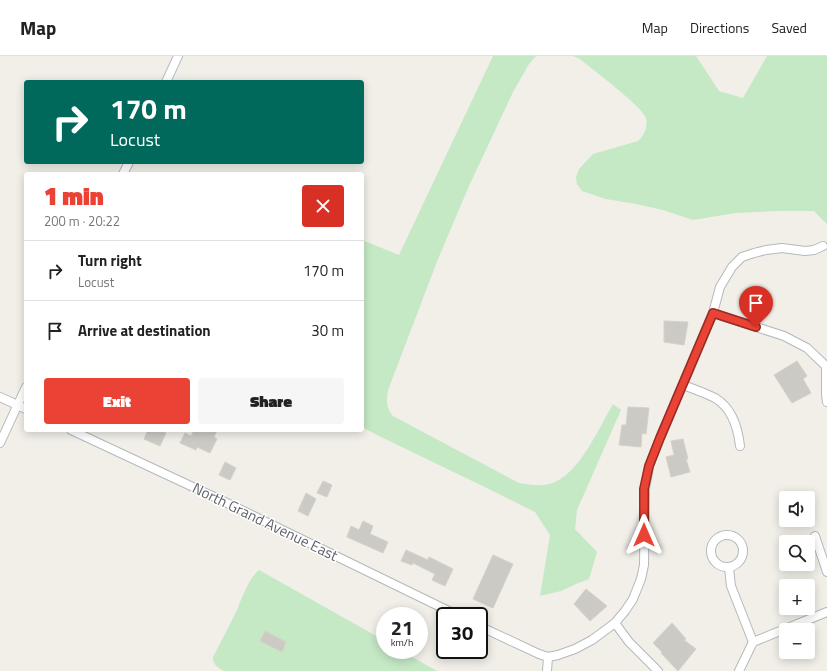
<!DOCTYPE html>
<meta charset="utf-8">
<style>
:root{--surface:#fff;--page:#f6f6f6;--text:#222;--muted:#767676;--line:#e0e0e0;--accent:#ea4335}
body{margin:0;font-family:"Titillium Web",sans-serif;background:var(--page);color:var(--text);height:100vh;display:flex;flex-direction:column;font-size:15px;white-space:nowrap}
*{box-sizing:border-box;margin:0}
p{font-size:13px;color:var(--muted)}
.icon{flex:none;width:22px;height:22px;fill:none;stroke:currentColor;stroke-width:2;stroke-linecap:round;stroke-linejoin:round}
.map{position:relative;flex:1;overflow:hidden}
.side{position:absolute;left:24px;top:116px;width:340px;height:260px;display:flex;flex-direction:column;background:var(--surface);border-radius:4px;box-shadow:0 2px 10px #0003}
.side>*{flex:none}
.guide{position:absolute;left:24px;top:24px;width:340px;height:84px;border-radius:4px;box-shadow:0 2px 10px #0003;background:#00695c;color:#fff;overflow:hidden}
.controls{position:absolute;left:779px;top:435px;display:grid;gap:8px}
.controls a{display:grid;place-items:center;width:36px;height:36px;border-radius:4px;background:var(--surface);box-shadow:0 2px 10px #0003;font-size:20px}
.speed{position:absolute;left:376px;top:551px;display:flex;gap:8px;font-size:20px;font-weight:700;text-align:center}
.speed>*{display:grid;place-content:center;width:52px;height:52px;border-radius:50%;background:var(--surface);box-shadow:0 2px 10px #0003;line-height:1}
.speed small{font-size:10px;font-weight:400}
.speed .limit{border:2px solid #111;border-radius:6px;background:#fff;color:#111}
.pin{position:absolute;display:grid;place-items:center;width:34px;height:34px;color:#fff;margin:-41px -17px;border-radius:50% 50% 50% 0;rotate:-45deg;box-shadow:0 0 4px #0007}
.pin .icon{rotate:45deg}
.me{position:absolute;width:44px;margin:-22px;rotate:0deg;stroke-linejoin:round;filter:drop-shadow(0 0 3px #0008)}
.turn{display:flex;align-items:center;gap:14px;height:84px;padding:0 20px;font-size:18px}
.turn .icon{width:52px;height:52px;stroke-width:2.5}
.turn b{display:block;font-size:28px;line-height:34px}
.round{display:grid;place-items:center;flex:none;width:42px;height:42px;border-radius:4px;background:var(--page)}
.head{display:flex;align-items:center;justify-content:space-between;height:68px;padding:0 20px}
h1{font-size:24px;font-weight:800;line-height:30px;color:var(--accent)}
.button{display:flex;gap:8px;margin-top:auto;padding:8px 20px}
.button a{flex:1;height:46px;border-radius:4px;background:var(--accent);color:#fff;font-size:16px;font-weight:800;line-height:46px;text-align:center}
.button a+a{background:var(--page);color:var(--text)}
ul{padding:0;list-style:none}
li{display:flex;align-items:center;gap:12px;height:60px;padding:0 20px;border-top:1px solid var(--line)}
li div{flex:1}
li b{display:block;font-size:15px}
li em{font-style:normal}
header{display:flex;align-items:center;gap:24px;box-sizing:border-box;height:56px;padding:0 20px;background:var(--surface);border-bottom:1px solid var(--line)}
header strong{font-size:19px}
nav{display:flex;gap:22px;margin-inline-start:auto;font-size:14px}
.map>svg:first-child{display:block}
.green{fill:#c5e8c5}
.building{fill:#cccac5;stroke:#d6d1c6}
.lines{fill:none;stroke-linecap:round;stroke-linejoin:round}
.minor-casing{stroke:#b5b8bc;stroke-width:10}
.minor{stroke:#fff;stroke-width:8}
.route-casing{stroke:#982c22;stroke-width:10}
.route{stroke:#ea4335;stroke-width:7}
.labels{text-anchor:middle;stroke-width:3;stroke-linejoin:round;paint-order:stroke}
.street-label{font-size:15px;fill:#5f6368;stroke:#fff}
</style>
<header>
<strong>Map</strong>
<nav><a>Map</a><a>Directions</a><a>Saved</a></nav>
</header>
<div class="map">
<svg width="827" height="615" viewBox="0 0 827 615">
<rect width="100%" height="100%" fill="#f1efe8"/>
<g class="green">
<path d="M493 0H536L529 8 513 36 469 130 438 203 388 334C386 344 386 352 393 360L519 427C530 429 544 431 555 426 581 414 599 372 613 348L621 354 577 454 575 473 597 496 589 523 576 528 561 535 540 540 550 479 535 456 493 435 379 380 362 371V184L399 199Z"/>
<path d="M573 0H696L719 35 743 42 767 0H827V168L814 155H779L735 157 693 164 663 154 636 148 606 143 582 135 577 128 576 121 579 113 593 98 638 85C644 80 648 71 646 62 643 51 592 13 580 3Z"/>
<path d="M259 514 385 585V594H400L437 615H224C218 612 213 609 213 601 221 586 229 570 237 554 242 542 249 522 259 514Z"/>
</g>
<g class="building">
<path d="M664 265 688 266 684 289 664 286Z"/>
<path d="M797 305 807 320 803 323 811 337 792 347 774 319Z"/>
<path d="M628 351 649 352 646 378 642 377 641 391 619 389 622 369H626Z"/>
<path d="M148 374H165L164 376 166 377 160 390 144 383Z"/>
<path d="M194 374H200L206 377 207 374H217L214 381 217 383 210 397 197 391 196 394 180 387 185 377 191 380Z"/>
<path d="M683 383 688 403H686L690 416 671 421 666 401 674 399 671 385Z"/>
<path d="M225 406 236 412 230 424 219 419Z"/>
<path d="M323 425 332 429 327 441 317 437Z"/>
<path d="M306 437 316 443 308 460 298 455Z"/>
<path d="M363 465 373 470 370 478 388 486 383 497 347 481 351 470 359 474Z"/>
<path d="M406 494 428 504 429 501 453 513 445 530 432 524 435 518 413 507 412 509 401 505Z"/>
<path d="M493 499 513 508 493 552 473 543Z"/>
<path d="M586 533 607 550 590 565 574 548Z"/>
<path d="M672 567 686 583 684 584 696 593 678 615 661 597 662 596 653 587Z"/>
<path d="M265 575 286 586 282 596 260 585Z"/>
</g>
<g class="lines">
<defs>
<g id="minor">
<path d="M166 26 178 0"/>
<path d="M123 118 129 106"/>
<path d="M713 257 784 280 807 292 827 311"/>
<path d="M826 311V338L827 346"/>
<path d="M683 329C694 333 705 337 715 342 732 352 738 372 740 390"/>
<path d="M0 341 26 353"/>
<path d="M71 374 225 446 459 560"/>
<path d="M0 387 26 331"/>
<circle cx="727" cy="495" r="16"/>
<path d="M815 480 827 516"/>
<path d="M729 512 731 530 753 586"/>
<path d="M615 567 629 586 658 615"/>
<path d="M479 570 539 598 548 601 558 599 575 593 592 584 615 567 625 555 633 543 641 523 644 509 645 433 649 410 660 382 713 257 720 231 732 211 742 201 754 197 766 194 782 192 805 195 814 194 823 190"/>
<path d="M547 615 548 601"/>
<path d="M739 615 753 586 827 556"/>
</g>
</defs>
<use href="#minor" class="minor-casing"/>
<use href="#minor" class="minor"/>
</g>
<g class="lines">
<defs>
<path id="route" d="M644 479V433L649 410 660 382 713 257 756 271"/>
</defs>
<use href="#route" class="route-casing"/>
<use href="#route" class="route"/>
</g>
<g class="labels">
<g class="street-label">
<text transform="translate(265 466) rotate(26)" y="5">North Grand Avenue East</text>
</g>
</g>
</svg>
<div class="controls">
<a><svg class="icon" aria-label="sound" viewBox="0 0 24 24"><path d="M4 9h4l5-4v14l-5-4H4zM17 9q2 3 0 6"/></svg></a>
<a><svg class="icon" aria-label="search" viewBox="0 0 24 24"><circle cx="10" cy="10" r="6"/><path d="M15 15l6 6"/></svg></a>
<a>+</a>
<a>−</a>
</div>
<div class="speed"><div>21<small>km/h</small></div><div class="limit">30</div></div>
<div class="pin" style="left:756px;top:271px;background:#d93025"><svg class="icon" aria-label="arrive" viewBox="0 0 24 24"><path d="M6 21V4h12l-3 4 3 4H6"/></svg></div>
<svg class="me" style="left:644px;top:479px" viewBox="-20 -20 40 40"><path d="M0-17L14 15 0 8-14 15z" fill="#ea4335" stroke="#fff" stroke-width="4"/></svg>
<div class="guide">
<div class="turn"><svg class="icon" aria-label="right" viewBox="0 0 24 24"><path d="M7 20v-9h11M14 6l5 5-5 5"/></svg><div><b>170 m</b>Locust</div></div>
</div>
<section class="side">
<div class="head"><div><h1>1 min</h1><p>200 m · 20:22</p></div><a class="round" style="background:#d93025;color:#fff"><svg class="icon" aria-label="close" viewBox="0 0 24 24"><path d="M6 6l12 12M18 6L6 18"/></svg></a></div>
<ul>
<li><svg class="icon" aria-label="right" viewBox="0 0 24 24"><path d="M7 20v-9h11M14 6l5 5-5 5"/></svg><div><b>Turn right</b><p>Locust</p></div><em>170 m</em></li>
<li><svg class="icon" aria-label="arrive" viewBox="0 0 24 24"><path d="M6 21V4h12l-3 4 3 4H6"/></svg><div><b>Arrive at destination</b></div><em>30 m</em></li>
</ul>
<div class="button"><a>Exit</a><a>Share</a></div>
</section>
</div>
